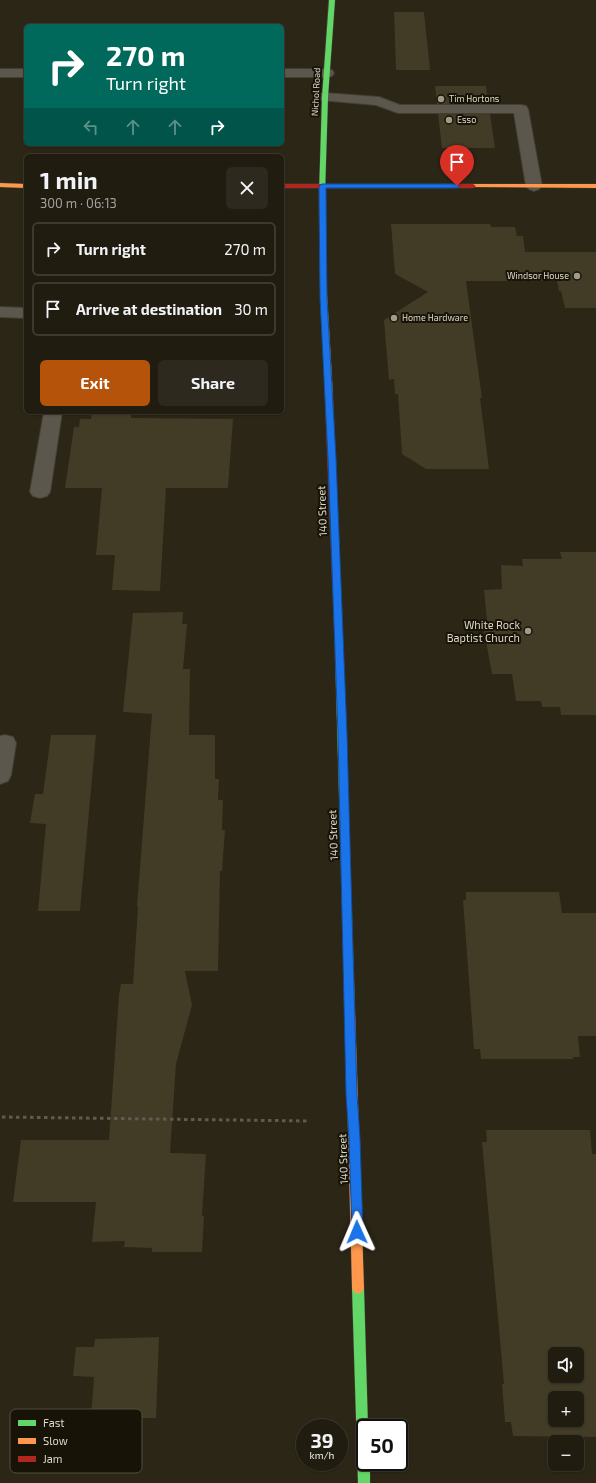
<!DOCTYPE html>
<meta charset="utf-8">
<style>
:root{--surface:#201c10;--page:#2d291e;--text:#f1f3f6;--muted:#a2a19f;--line:#3d3a30;--accent:#b45309}
body{margin:0;font-family:"Exo 2",sans-serif;background:var(--page);color:var(--text);height:100vh;display:flex;flex-direction:column;font-size:15px;white-space:nowrap}
*{box-sizing:border-box;margin:0}
p{font-size:13px;color:var(--muted)}
.icon{flex:none;width:22px;height:22px;fill:none;stroke:currentColor;stroke-width:2;stroke-linecap:round;stroke-linejoin:round}
.map{position:relative;flex:1;overflow:hidden}
.details{position:absolute;left:24px;top:154px;width:260px;height:260px;display:flex;flex-direction:column;background:var(--surface);border-radius:6px;box-shadow:0 1px 3px #0004,0 0 0 1px var(--line)}
.details>*{flex:none}
.guide{position:absolute;left:24px;top:24px;width:260px;height:122px;border-radius:6px;box-shadow:0 1px 3px #0004,0 0 0 1px var(--line);background:#00695c;color:#fff;overflow:hidden}
.buttons{position:absolute;left:548px;top:1347px;display:grid;gap:8px}
.buttons a{display:grid;place-items:center;width:36px;height:36px;border-radius:6px;background:var(--surface);box-shadow:0 1px 3px #0004,0 0 0 1px var(--line);font-size:20px}
.speed{position:absolute;left:296px;top:1419px;display:flex;gap:8px;font-size:20px;font-weight:700;text-align:center}
.speed>*{display:grid;place-content:center;width:52px;height:52px;border-radius:50%;background:var(--surface);box-shadow:0 1px 3px #0004,0 0 0 1px var(--line);line-height:1}
.speed small{font-size:10px;font-weight:400}
.speed .limit{border:2px solid #111;border-radius:6px;background:#fff;color:#111}
.pin{position:absolute;display:grid;place-items:center;width:34px;height:34px;color:#fff;margin:-41px -17px;border-radius:50% 50% 50% 0;rotate:-45deg;box-shadow:0 0 4px #0007}
.pin .icon{rotate:45deg}
.me{position:absolute;width:44px;margin:-22px;rotate:359deg;stroke-linejoin:round;filter:drop-shadow(0 0 3px #0008)}
.turn{display:flex;align-items:center;gap:14px;height:84px;padding:0 16px;font-size:18px}
.turn .icon{width:52px;height:52px;stroke-width:2.5}
.turn b{display:block;font-size:28px;line-height:34px}
.lanes{display:flex;align-items:center;height:38px;padding:0 16px;background:#0003;justify-content:center;gap:20px;direction:ltr}
.lanes .off{opacity:.35}
.round{display:grid;place-items:center;flex:none;width:42px;height:42px;border-radius:6px;background:var(--page)}
.summary{display:flex;align-items:center;justify-content:space-between;height:68px;padding:0 16px}
h1{font-size:24px;font-weight:700;line-height:30px}
.action{display:flex;gap:8px;margin-top:auto;padding:8px 16px}
.action a{flex:1;height:46px;border-radius:6px;background:var(--accent);color:#fff;font-size:16px;font-weight:700;line-height:46px;text-align:center}
.action a+a{background:var(--page);color:var(--text)}
ul{padding:0;list-style:none}
li{display:flex;align-items:center;gap:12px;height:54px;margin:0 8px 6px;padding:0 8px;border:2px solid var(--line);border-radius:6px}
li div{flex:1}
li b{display:block;font-size:15px}
li em{font-style:normal}
.map>svg:first-child{display:block}
.building{fill:#423b25;fill-rule:evenodd}
.lines{fill:none;stroke-linecap:round;stroke-linejoin:round}
.lane-casing{stroke:#443f33;stroke-width:2}
.fast-casing{stroke:#443f33;stroke-width:1}
.slow-casing{stroke:#443f33;stroke-width:1}
.jam-casing{stroke:#443f33;stroke-width:1}
.path{stroke:#5f5b50;stroke-width:3;stroke-dasharray:3.5 3.5;stroke-linecap:butt}
.lane{fill:#5b574c;fill-rule:evenodd}
.fast{fill:#63d668;fill-rule:evenodd}
.slow{fill:#ff974d;fill-rule:evenodd}
.jam{fill:#b3261e;fill-rule:evenodd}
.route{fill:#1a73e8;stroke:#114b97}
.poi-dot{fill:#9f9a8a;stroke:#171307;stroke-width:1.5}
.labels{text-anchor:middle;stroke-width:4;stroke-linejoin:round;paint-order:stroke}
.far-street-label{font-size:9px;fill:#ded8c9;stroke:#171307}
.far-poi-label{font-size:9px;fill:#ded8c9;stroke:#171307;text-anchor:start}
.street-label{font-size:11px;fill:#ded8c9;stroke:#171307}
.poi-label{font-size:11px;fill:#ded8c9;stroke:#171307;text-anchor:end}
.key{fill:#171307;stroke:#534e41;stroke-width:1}
.key-label{font-size:11px;fill:#ded8c9}
</style>
<div class="map">
<svg width="596" height="1483" viewBox="0 0 596 1483">
<rect width="100%" height="100%" fill="#2b2616"/>
<g class="building">
<path d="M394 12H424L430 70H396Z"/>
<path d="M435 86H486L488 104H437Z"/>
<path d="M438 114H490L495 148H442Z"/>
<path d="M391 224H490L491 227H515L517 236H523L525 252H596V308H565L561 291H559L557 281H466L482 398H480L489 469H426L402 454 398 394H395L394 379 389 380 384 320 428 292 395 274Z"/>
<path d="M92 412H131V418L233 419 228 488H166L160 591 112 590 115 555H96L102 488H65L74 427H79L80 419H91Z"/>
<path d="M560 552H596V715H561L560 707H542L541 701H516L512 674H492L482 620H487L484 590 502 589 501 565 523 566 522 559H562Z"/>
<path d="M183 612 182 624H187L183 669H190L189 735H215V779H219L218 800H223L222 830H225L222 871H220L218 971H185L192 1005 176 1064 170 1153 206 1154 202 1216H204L202 1252H152V1248L124 1247 125 1241 92 1242 96 1202H13L21 1140H109L119 995 121 984H133L138 907 137 906 152 714 123 712 133 613Z"/>
<path d="M51 735H96L80 911H38L46 824 30 823 35 794H43Z"/>
<path d="M466 892H559L562 913H596V1036H578L580 1057H573V1059H481L480 1049H474L463 900H466Z"/>
<path d="M486 1130H590L592 1154H596V1437L513 1436 511 1422H505L502 1384H504L482 1142H487ZM555 1354H577V1376H555ZM555 1398H577V1420H555Z"/>
<path d="M159 1337 156 1418H91L94 1377 73 1376 76 1347H94L95 1339Z"/>
</g>
<g class="lines">
<defs>
<g id="lane">
<rect x="0" y="69" width="26" height="8"/>
<path d="M282 69H327L332 70 334 73 332 76 327 77H282Z"/>
<path d="M325 93 379 97 400 105H521L526 106 528 109 542 186 539 189 534 191 529 189 526 186 514 113H398L376 105 320 100 318 97 320 94Z"/>
<path d="M0 307 26 308V318L0 317Z"/>
<path d="M44 412H62L50 492 47 496 40 498 33 496 30 492Z"/>
<path d="M5 735 13 737 16 743 11 775 8 781 0 784V736Z"/>
</g>
<g id="fast">
<path d="M329 0H335L328 97 325 194 322 196 319 194 322 97Z"/>
<path d="M339 648 343 651 355 1011 354 1014 350 1016 346 1014 345 1011 335 651Z"/>
<path d="M358 1282 362 1284 364 1288 368 1428H365V1462H370V1483H358L352 1288 354 1284Z"/>
</g>
<g id="slow">
<path d="M0 183 26 184V188L0 187Z"/>
<path d="M473 184H596V188L471 187V185Z"/>
<path d="M322 192 325 194 326 277 333 397 329 399 325 397 320 277 319 194Z"/>
<path d="M350 1006 354 1008 355 1011 364 1288 362 1292 358 1294 354 1292 352 1288 345 1011 346 1008Z"/>
</g>
<g id="jam">
<path d="M282 184H473L476 186 473 188H282Z"/>
<path d="M326 395H329L333 397 343 651 339 654 335 651 325 397Z"/>
</g>
</defs>
<use href="#lane" class="lane-casing"/>
<use href="#fast" class="fast-casing"/>
<use href="#slow" class="slow-casing"/>
<use href="#jam" class="jam-casing"/>
<path class="path" d="M2 1117 308 1121"/>
<use href="#lane" class="lane"/>
<use href="#fast" class="fast"/>
<use href="#slow" class="slow"/>
<use href="#jam" class="jam"/>
</g>
<path class="route" d="M322 184H457L460 186 457 188H326L327 299 336 458 347 734 357 1095 360 1138 363 1232 361 1236 357 1238 353 1236 352 1232 349 1138 346 1095 338 734 328 458 320 299 319 186Z"/>
<g class="poi-dot">
<circle cx="441" cy="99" r="4"/>
<circle cx="449" cy="120" r="4"/>
<circle cx="577" cy="276" r="4"/>
<circle cx="394" cy="318" r="4"/>
<circle cx="528" cy="631" r="4"/>
</g>
<g class="labels">
<g class="far-street-label">
<text transform="translate(316 92) rotate(-87)" y="3">Nichol Road</text>
</g>
<g class="far-poi-label">
<text x="449" y="102">Tim Hortons</text>
<text x="457" y="123">Esso</text>
<text x="569" y="279" text-anchor="end">Windsor House</text>
<text x="402" y="321">Home Hardware</text>
</g>
<g class="street-label">
<text transform="translate(322 511) rotate(-92)" y="4">140 Street</text>
<text transform="translate(333 835) rotate(-92)" y="4">140 Street</text>
<text transform="translate(343 1159) rotate(-92)" y="4">140 Street</text>
</g>
<g class="poi-label">
<text x="520" y="629">White Rock<tspan x="520" dy="13">Baptist Church</tspan></text>
</g>
</g>
<rect x="10" y="1409" width="132" height="64" rx="6" class="key"/>
<rect x="18" y="1420" width="18" height="6" fill="#63d668"/>
<rect x="18" y="1438" width="18" height="6" fill="#ff974d"/>
<rect x="18" y="1456" width="18" height="6" fill="#b3261e"/>
<g class="key-label">
<text x="43" y="1427">Fast</text>
<text x="43" y="1445">Slow</text>
<text x="43" y="1463">Jam</text>
</g>
</svg>
<div class="buttons">
<a><svg class="icon" aria-label="sound" viewBox="0 0 24 24"><path d="M4 9h4l5-4v14l-5-4H4zM17 9q2 3 0 6"/></svg></a>
<a>+</a>
<a>−</a>
</div>
<div class="speed"><div>39<small>km/h</small></div><div class="limit">50</div></div>
<div class="pin" style="left:457px;top:186px;background:#d93025"><svg class="icon" aria-label="arrive" viewBox="0 0 24 24"><path d="M6 21V4h12l-3 4 3 4H6"/></svg></div>
<svg class="me" style="left:357px;top:1232px" viewBox="-20 -20 40 40"><path d="M0-17L14 15 0 8-14 15z" fill="#1a73e8" stroke="#fff" stroke-width="4"/></svg>
<div class="guide">
<div class="turn"><svg class="icon" aria-label="right" viewBox="0 0 24 24"><path d="M7 20v-9h11M14 6l5 5-5 5"/></svg><div><b>270 m</b>Turn right</div></div>
<div class="lanes"><svg class="icon off" aria-label="left" viewBox="0 0 24 24"><path d="M17 20v-9H6M10 6l-5 5 5 5"/></svg><svg class="icon off" aria-label="ahead" viewBox="0 0 24 24"><path d="M12 20V5M6 11l6-6 6 6"/></svg><svg class="icon off" aria-label="ahead" viewBox="0 0 24 24"><path d="M12 20V5M6 11l6-6 6 6"/></svg><svg class="icon" aria-label="right" viewBox="0 0 24 24"><path d="M7 20v-9h11M14 6l5 5-5 5"/></svg></div>
</div>
<section class="details">
<div class="summary"><div><h1>1 min</h1><p>300 m · 06:13</p></div><a class="round"><svg class="icon" aria-label="close" viewBox="0 0 24 24"><path d="M6 6l12 12M18 6L6 18"/></svg></a></div>
<ul>
<li><svg class="icon" aria-label="right" viewBox="0 0 24 24"><path d="M7 20v-9h11M14 6l5 5-5 5"/></svg><div><b>Turn right</b></div><em>270 m</em></li>
<li><svg class="icon" aria-label="arrive" viewBox="0 0 24 24"><path d="M6 21V4h12l-3 4 3 4H6"/></svg><div><b>Arrive at destination</b></div><em>30 m</em></li>
</ul>
<div class="action"><a>Exit</a><a>Share</a></div>
</section>
</div>
